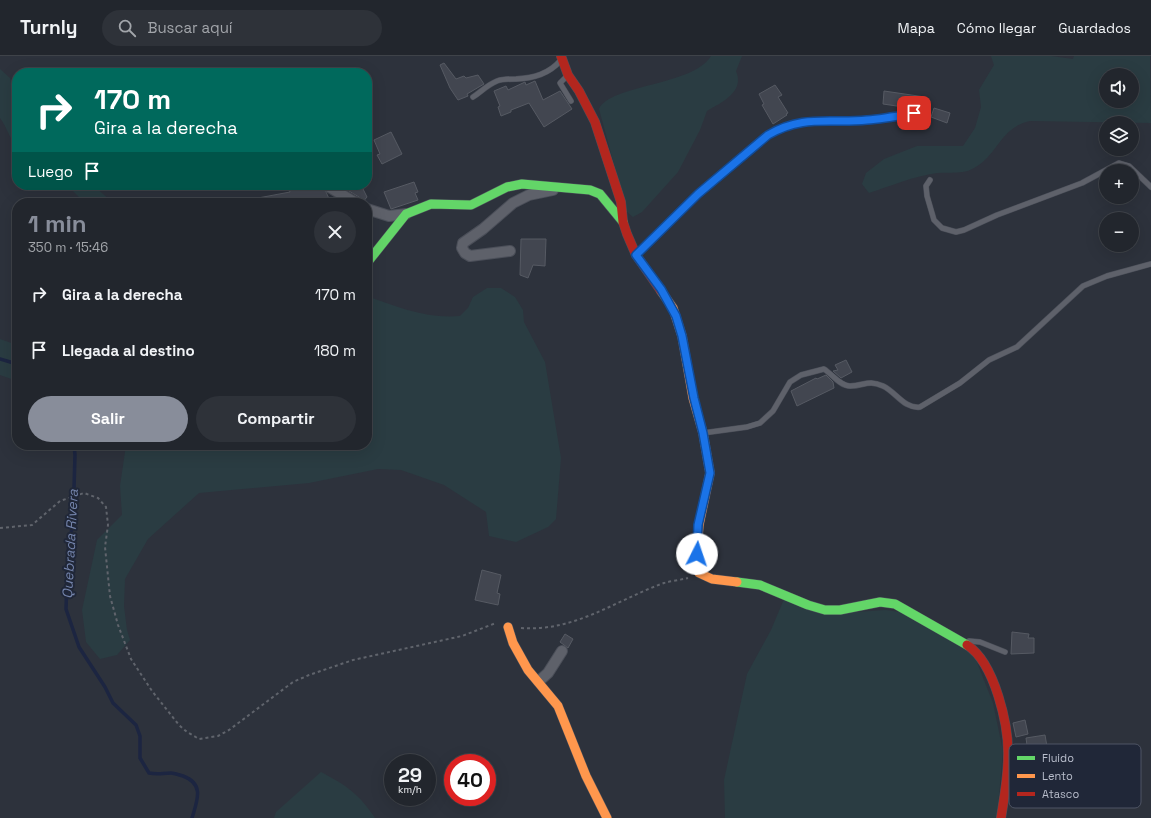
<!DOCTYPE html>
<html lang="es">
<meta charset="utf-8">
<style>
:root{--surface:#22262d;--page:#2e3239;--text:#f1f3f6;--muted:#a2a5aa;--line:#3f4349;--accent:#888d9a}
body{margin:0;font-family:"Space Grotesk",sans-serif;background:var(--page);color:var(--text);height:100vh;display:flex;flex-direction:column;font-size:15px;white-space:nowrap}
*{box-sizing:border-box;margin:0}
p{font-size:13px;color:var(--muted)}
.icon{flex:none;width:22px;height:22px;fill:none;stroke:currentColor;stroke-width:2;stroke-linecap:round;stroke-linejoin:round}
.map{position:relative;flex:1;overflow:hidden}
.side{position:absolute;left:12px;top:142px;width:360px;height:252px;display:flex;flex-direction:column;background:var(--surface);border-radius:16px;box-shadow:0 4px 16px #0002,0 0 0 1px var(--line)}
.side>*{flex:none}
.hud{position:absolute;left:12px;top:12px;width:360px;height:122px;border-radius:16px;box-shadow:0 4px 16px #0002,0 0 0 1px var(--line);background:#00695c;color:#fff;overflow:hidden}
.tools{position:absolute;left:1099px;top:12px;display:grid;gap:8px}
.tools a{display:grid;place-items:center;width:40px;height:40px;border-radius:50%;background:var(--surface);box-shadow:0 4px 16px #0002,0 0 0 1px var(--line);font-size:20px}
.speed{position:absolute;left:384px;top:698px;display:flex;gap:8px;font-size:20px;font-weight:700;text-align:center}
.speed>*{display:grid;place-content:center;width:52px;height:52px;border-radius:50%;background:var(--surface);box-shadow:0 4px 16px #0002,0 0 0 1px var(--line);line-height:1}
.speed small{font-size:10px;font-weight:400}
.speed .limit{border:6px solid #d22;background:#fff;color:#111}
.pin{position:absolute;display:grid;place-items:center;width:34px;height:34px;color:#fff;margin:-17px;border-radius:8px;box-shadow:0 2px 6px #0006}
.me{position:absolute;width:44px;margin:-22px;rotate:4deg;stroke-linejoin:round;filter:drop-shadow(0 0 3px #0008)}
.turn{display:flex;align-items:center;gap:14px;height:84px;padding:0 16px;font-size:18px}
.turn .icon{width:52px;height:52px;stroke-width:2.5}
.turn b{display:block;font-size:28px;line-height:34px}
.then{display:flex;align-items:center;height:38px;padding:0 16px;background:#0003;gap:8px;font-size:15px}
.round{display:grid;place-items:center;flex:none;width:42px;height:42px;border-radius:21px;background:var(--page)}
.summary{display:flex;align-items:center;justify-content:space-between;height:68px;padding:0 16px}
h1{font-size:24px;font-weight:800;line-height:30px;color:var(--accent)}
.button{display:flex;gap:8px;margin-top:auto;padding:8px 16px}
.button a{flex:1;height:46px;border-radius:24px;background:var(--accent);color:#fff;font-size:16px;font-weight:800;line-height:46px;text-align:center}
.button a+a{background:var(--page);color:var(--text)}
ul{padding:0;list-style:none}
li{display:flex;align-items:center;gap:12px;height:56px;padding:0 16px}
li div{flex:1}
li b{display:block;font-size:15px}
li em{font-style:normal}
header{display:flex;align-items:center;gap:24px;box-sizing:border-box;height:56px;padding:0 20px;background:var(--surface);border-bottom:1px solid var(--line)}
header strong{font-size:19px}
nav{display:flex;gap:22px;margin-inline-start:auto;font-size:14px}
.search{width:280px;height:36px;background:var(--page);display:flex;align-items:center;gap:10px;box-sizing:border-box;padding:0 14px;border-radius:22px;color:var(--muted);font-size:15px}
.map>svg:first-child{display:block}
.green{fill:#2a3c42;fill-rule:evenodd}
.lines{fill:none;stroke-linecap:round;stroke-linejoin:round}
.stream{stroke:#1c2541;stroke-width:3.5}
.building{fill:#424650;stroke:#565a63}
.lane-casing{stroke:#4b4f59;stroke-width:6}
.street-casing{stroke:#4b4f59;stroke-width:12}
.fast-casing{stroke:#4b4f59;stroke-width:10}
.slow-casing{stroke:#4b4f59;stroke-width:10}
.jam-casing{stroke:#4b4f59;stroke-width:10}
.path{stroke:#60646c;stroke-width:2;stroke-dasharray:3 3;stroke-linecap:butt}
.lane{stroke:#5e616a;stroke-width:5}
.street{stroke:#5e616a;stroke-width:10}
.fast{stroke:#63d668;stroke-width:9}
.slow{stroke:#ff974d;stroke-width:9}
.jam{stroke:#b3261e;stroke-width:9}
.route-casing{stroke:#114b97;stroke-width:10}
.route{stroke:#1a73e8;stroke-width:7}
.labels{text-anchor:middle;stroke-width:4;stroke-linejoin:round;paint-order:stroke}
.water-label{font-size:14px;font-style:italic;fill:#7383aa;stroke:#202738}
.key{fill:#202738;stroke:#4e5464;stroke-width:1}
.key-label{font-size:11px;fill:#b9becc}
</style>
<header>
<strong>Turnly</strong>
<div class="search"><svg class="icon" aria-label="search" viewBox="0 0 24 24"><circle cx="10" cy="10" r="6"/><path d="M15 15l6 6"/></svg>Buscar aquí</div>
<nav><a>Mapa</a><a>Cómo llegar</a><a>Guardados</a></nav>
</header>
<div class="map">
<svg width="1151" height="762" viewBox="0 0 1151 762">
<rect width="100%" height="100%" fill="#2d323c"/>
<g class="green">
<path d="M711 0H742L736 15C745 36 722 46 707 55L700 74 678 116 642 156 633 161 627 156 599 53C611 28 693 30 711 0Z"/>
<path d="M991 0H1051L1073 3 1074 0H1150L1151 67 1030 65C999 71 997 103 970 114 961 118 947 116 937 117 914 120 891 130 869 137L862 128 866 117 884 103 917 90H963L975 72 981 51 979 34 994 9ZM1106 19H1132V45H1106Z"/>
<path d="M0 13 10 22 12 32 17 37V91C9 82 7 71 0 62Z"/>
<path d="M67 129H93L113 147H85Z"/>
<path d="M487 232H501L515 241 523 254 524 266 545 306 561 402 556 463 548 471 516 486 489 480 486 456 444 429 401 414 378 413 309 427 199 437 148 483 125 523 124 550 127 574 130 584 117 599 100 603 86 586 82 554 97 484 122 459 120 430 126 389H367V240C397 251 427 263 460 260L468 252 473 241Z"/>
<path d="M0 283 17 289V325L0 319Z"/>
<path d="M784 543 856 556 886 554 900 556 964 591 976 604 993 647 1003 695 997 762H725L724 724 747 618 771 574Z"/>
<path d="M321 716C347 730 358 737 375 762H274L276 756Z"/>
</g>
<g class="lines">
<g class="stream">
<path d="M0 303 17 308"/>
<path d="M74 389 75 399 73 466 68 496 66 553 79 591 105 631 113 647 136 669 140 680V702L149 717C159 719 162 717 171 717 174 717 179 719 183 720 205 728 197 745 192 762"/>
</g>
</g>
<g class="building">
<path d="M444 7 456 23 464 20 466 22 478 19 484 28 467 38 468 40 458 44 450 32 440 9Z"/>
<path d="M535 25 543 44 560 35 572 53 544 71 529 47 511 54V56L501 60 498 51 500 50 494 35 506 30 508 34 525 26 526 29Z"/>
<path d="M775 29 782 39 778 41 788 57 786 58 787 59 773 68 762 49 764 48 759 38Z"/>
<path d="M884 35 925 41 924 54 883 48Z"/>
<path d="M934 52 950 57 947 67 931 61Z"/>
<path d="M391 76 402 98 382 108 377 99 380 98 374 84Z"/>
<path d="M414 126 418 136 415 137 418 144 391 153 384 136Z"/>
<path d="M295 129 320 130 326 136 331 147H258V142L290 136 288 130Z"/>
<path d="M339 129H361L367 141 362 147 359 141Z"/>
<path d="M521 183H546L545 210 533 209 528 222 520 219Z"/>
<path d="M846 304 852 316 841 322 833 315 838 314 835 309Z"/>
<path d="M826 319 833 326 834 332 797 350 791 335 816 322 817 323Z"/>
<path d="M482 514 501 519 497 537 500 538 498 549 475 544Z"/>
<path d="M1012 576 1029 578 1028 582H1034V597L1011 598Z"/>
<path d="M565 578 573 583 568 592 560 586Z"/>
<path d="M1025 664 1028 678 1016 681 1013 667Z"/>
<path d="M1045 679 1050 708 1030 711 1026 682Z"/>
</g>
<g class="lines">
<defs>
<g id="lane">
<path d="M567 20 560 27 571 45"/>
<path d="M473 41C481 36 487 29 497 25 503 23 509 23 516 23 534 22 549 18 561 4"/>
<path d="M930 124 926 130 927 140 934 164 942 172 956 176 964 174 997 159 1082 127 1119 107 1129 110 1151 131"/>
<path d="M637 197 698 138 768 79C802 60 830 67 866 64 887 63 906 57 927 58"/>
<path d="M703 377 747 371 760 367 773 355 790 326 801 319 824 313C832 318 840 330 850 330 864 330 868 323 883 330 896 336 904 353 920 351L960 327 989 304 1017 291 1083 230 1107 220 1151 208"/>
<path d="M969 585 980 586 1005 596"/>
</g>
<g id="street">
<path d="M326 129 356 147"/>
<path d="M367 153 389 160 406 158"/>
<path d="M510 195 470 200 465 197 462 192 463 187 483 173 513 147 529 139 553 134"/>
<path d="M539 625 548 617 562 595"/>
</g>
<g id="fast">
<path d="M367 207 406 158 431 148 471 149 507 131 522 128 590 134 600 138 623 166"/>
<path d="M737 526 760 529 808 549 825 554H840L880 546 895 548 967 589"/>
</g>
<g id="slow">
<path d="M661 235 673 252 682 280 693 342 703 377 710 417 699 469 697 498 699 517 712 523 737 526"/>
<path d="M508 571 513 587 528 614 558 650 586 720 607 762"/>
</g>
<g id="jam">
<path d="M561 0 568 19 579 35 595 66 621 146 623 166 627 178 636 199 661 235"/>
<path d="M967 589C995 607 1009 670 1008 701 1008 722 1004 742 1001 762"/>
</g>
</defs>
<use href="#lane" class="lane-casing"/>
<use href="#street" class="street-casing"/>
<use href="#fast" class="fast-casing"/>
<use href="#slow" class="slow-casing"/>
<use href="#jam" class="jam-casing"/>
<g class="path">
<path d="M0 472 32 469 60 445 84 437 98 442 106 451 108 469 105 491 110 540 118 569 131 603 152 635 179 669 187 676 199 683 218 680 229 674 293 626 309 619 353 604 462 580 496 567"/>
<path d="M521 572C575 576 616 544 664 527 671 525 680 524 688 522"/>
</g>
<use href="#lane" class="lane"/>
<use href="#street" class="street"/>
<use href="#fast" class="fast"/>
<use href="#slow" class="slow"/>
<use href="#jam" class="jam"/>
</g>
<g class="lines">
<defs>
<path id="route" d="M697 498 698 469 710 417 703 377 694 342 682 280 676 260 661 233 636 199 698 138 768 79C804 58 830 68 867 64 883 63 898 60 914 57"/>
</defs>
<use href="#route" class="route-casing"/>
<use href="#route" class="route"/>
</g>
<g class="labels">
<g class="water-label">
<text transform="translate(70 488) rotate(-87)" y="5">Quebrada Rivera</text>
</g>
</g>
<rect x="1009" y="688" width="132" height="64" rx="6" class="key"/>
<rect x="1017" y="700" width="18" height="4" fill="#63d668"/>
<rect x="1017" y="718" width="18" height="4" fill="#ff974d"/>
<rect x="1017" y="736" width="18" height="4" fill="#b3261e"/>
<g class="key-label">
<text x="1042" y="706">Fluido</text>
<text x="1042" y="724">Lento</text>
<text x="1042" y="742">Atasco</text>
</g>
</svg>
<div class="tools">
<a><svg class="icon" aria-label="sound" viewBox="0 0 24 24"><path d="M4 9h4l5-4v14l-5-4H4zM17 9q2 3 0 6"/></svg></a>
<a><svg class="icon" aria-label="layers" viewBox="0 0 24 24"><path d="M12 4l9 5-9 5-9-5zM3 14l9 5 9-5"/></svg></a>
<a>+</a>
<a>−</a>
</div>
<div class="speed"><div>29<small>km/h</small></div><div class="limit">40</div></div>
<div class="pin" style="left:914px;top:57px;background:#d93025"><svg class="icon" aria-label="arrive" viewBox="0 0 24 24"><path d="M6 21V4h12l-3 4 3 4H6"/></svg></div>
<svg class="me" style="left:697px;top:498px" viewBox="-20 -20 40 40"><circle r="19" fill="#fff"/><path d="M0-13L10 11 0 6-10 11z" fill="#1a73e8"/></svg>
<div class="hud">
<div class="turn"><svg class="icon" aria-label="right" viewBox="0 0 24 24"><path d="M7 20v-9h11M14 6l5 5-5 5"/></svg><div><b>170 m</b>Gira a la derecha</div></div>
<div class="then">Luego<svg class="icon" aria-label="arrive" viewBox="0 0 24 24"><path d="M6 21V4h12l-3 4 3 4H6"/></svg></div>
</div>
<section class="side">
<div class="summary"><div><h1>1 min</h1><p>350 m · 15:46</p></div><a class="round"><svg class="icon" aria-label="close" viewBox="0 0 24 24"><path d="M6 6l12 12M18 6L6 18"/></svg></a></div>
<ul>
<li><svg class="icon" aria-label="right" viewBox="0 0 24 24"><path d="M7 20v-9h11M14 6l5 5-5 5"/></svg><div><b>Gira a la derecha</b></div><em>170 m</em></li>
<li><svg class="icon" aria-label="arrive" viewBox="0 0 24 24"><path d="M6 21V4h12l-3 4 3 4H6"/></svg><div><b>Llegada al destino</b></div><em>180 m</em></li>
</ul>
<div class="button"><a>Salir</a><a>Compartir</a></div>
</section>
</div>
